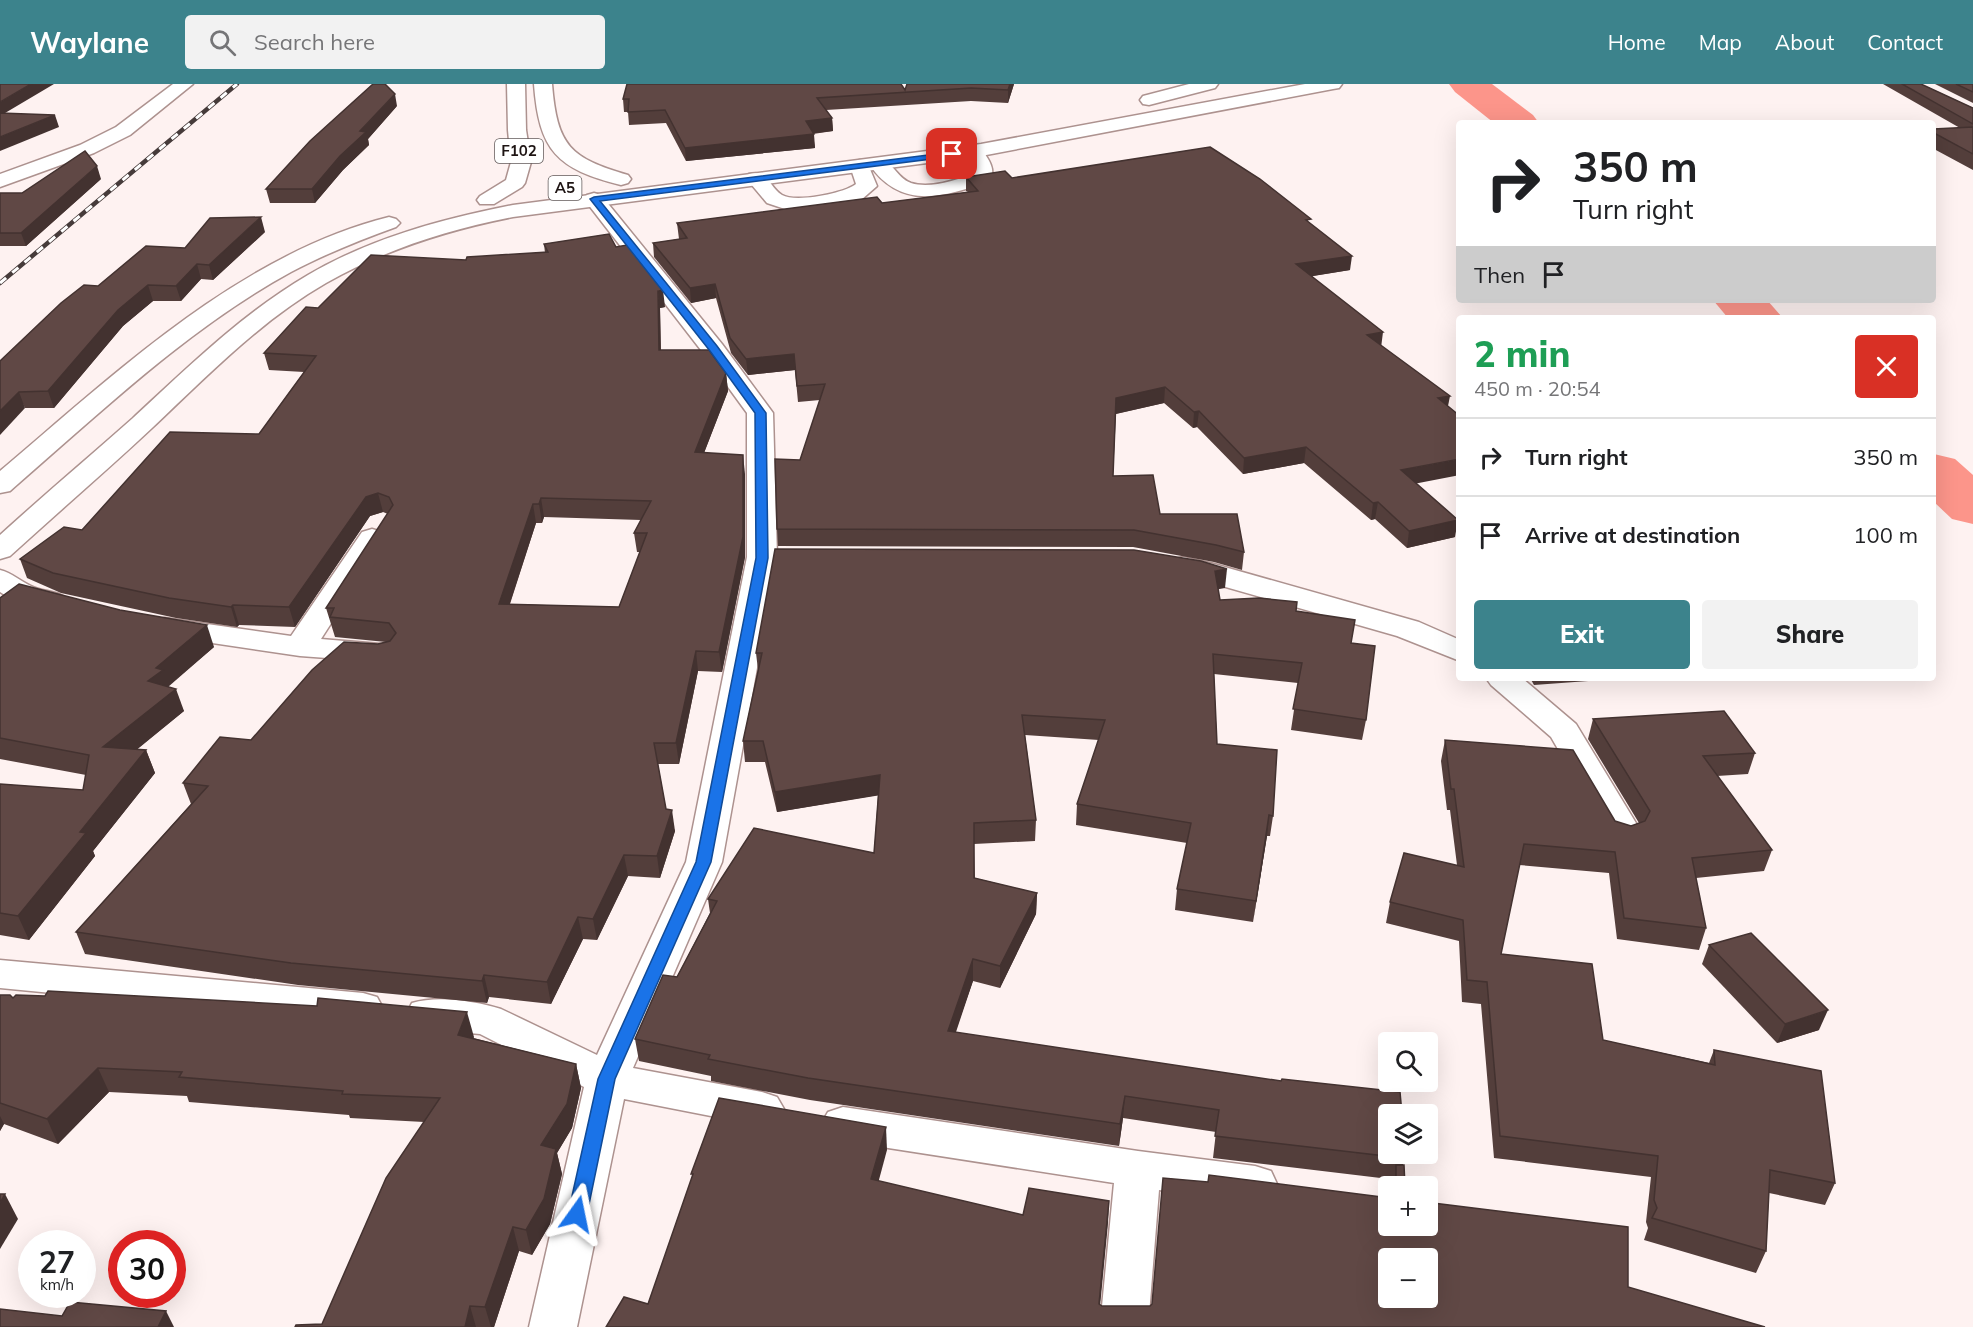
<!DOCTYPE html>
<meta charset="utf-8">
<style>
:root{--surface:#fff;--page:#f2f2f2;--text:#202124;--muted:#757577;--line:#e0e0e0;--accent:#3c838c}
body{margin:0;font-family:Mulish,sans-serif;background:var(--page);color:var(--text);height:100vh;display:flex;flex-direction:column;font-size:22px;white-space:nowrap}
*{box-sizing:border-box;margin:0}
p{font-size:20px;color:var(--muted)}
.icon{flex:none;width:33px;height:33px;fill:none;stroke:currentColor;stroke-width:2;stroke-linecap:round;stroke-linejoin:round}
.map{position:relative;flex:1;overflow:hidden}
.panel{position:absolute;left:1456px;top:231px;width:480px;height:366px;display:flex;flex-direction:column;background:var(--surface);border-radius:6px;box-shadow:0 6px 24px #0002}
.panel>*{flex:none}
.top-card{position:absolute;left:1456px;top:36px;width:480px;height:183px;border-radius:6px;box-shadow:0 6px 24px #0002;background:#fff;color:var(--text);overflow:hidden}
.tools{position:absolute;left:1378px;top:948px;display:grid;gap:12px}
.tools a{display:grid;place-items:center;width:60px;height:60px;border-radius:6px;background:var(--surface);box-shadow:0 6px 24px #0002;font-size:30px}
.speed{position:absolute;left:18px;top:1146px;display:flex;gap:12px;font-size:30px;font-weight:700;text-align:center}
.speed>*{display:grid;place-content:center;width:78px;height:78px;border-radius:50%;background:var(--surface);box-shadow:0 6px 24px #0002;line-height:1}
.speed small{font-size:15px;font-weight:400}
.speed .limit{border:9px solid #d22;background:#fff;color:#111}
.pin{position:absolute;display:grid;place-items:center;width:51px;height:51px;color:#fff;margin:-26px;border-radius:12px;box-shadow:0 3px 9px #0006}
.me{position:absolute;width:66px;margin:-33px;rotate:12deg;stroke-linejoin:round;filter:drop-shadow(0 0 4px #0008)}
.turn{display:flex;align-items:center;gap:21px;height:126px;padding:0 18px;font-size:27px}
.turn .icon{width:78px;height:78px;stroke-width:2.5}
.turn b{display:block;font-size:42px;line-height:51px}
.then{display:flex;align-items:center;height:57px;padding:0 18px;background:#0003;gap:12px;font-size:22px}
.round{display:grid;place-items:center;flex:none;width:63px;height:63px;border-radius:6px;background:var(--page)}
.headline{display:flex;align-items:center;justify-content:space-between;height:102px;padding:0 18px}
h1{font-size:36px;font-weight:800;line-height:45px;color:#1e9e55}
.cta{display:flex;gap:12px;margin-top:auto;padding:12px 18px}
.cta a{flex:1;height:69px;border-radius:6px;background:var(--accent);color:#fff;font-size:24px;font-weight:800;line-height:69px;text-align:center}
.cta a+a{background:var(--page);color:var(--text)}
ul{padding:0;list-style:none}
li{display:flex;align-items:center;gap:18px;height:78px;padding:0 18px;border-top:2px solid var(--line)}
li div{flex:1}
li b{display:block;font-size:22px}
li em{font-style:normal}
header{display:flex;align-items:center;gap:36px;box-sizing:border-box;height:84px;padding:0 30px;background:var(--accent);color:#fff}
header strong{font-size:28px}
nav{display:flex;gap:33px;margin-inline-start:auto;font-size:21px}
.search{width:420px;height:54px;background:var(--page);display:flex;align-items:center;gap:15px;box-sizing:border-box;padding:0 21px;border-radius:6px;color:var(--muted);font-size:22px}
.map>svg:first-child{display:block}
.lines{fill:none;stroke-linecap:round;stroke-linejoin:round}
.river{fill:#fc958a;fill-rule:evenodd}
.street-casing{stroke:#ad928f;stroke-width:3}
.primary-casing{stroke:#ad928f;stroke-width:3}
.highway-casing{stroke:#ad928f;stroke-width:3}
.street{fill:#fff;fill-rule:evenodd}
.primary{fill:#fff;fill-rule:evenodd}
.highway{fill:#fff;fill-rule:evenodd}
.rail-casing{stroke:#463b3a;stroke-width:4.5}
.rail{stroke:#fff;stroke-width:3;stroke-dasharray:8;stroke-linecap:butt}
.wall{fill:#533e3b;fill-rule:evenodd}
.shaded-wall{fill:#433230}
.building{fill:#604845;stroke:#433230;stroke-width:1.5;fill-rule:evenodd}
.route{fill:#1a73e8;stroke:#114b97;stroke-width:1.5}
.labels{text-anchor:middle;stroke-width:6;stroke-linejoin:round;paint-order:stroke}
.shield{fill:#fff;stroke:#625a5a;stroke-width:1.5}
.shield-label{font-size:15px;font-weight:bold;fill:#1e1413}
</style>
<header>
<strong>Waylane</strong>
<div class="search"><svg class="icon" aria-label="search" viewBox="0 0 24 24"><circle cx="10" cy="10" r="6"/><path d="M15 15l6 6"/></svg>Search here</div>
<nav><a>Home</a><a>Map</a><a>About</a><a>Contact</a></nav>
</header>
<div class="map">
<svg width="1973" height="1243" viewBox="0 0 1973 1243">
<rect width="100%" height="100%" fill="#fef2f1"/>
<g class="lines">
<g class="river">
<path d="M1449 0H1492L1533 31 1539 39H1494L1455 8Z"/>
<path d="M1713 216H1767L1783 234H1728Z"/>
<path d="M1934 370 1955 375 1973 391V440L1952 435 1934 418Z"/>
</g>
<defs>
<g id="street">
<path d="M173 0H193L130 51 94 69 0 103V90L80 61 116 43Z"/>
<path d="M973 61 980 63C987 73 997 85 990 97 944 113 901 127 869 80L872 76C892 71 894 93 911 99 930 105 956 96 973 90V84L963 67 966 63Z"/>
<path d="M860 76 867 78 877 102 861 116 854 118 791 127 767 119 746 94 749 90C768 85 769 103 782 111 796 119 845 109 856 100L850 82 853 78Z"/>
<path d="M594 109 601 111 722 260 773 329 777 473 722 778 633 984 762 1008 777 1013 784 1025 777 1037 762 1042 624 1015 577 1243H529L584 1003 480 950 426 945 412 941 406 930 412 919C438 911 475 917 501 925L597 971 686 778 747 473V329L704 270 584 115 587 111Z"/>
<path d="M372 445 382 448 386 454 321 555 392 561 397 568 392 575 381 578 300 572 165 552 154 550 149 543 154 536 165 534 291 552 362 448Z"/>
<path d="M1183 473 1214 480 1419 538 1460 556V577L1397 552 1173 488 1168 482 1173 476Z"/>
<path d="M0 486C12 489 20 497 31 502 44 509 62 506 71 519L67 525C47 530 17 520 0 508Z"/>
<path d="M1486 594H1522L1576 640 1642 749 1637 757 1624 761 1611 757 1551 653 1491 601Z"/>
<path d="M0 876 363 909 377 913 383 924 377 935 363 939 0 904Z"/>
<path d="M843 1023 1138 1067 1255 1082 1271 1087 1277 1100 1271 1113 1255 1118 1159 1106 1148 1243H1100L1114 1099 843 1057 828 1052 821 1040 828 1028Z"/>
</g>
<g id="primary">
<path d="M507 0H525L526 46 531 78 525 99 522 103 494 120H480L477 116 480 112 506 96 511 78 508 46Z"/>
<path d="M534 0H552C557 62 570 74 628 91L631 95 628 99 621 101C557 85 539 67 534 0Z"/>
</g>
<g id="highway">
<path d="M1189 0H1218L1215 4 1149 21 1143 20 1140 16 1143 12Z"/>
<path d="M1305 0H1342L1339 4 1333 5 981 72 513 133C447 146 384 166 326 199 260 237 206 293 152 344 105 388 57 429 10 472L0 475V451C44 411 89 373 133 334 188 283 243 229 308 191 371 154 442 135 513 121L981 60Z"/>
<path d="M389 133 396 135 400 139 396 143C360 156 325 170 291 188 187 245 99 330 10 407L0 409V387C114 291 240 170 389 133Z"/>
</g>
</defs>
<use href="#street" class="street-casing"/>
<use href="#primary" class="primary-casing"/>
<use href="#highway" class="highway-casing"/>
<use href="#street" class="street"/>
<use href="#primary" class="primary"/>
<use href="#highway" class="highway"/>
<defs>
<path id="rail" d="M0 199 237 0"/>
</defs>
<use href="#rail" class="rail-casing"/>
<use href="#rail" class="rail"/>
</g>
<g class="wall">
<path d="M907 0H1014L1008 19 971 17 826 26 832 34 833 47 813 50 815 64 686 77 666 39 629 41 628 28H624L623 15 905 6Z"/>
<path d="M1883 0H1921L1973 24V86L1934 65V45L1960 44Z"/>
<path d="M1935 0H1973V19Z"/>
<path d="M397 22 368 55 369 61 343 86 315 119H270L266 105Z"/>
<path d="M966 93 1012 94 1311 140 1350 186 1312 192 1381 261 1416 399 1455 453 1407 464 1375 435 1371 436 1304 379 1243 390 1197 343 1193 344 1164 319 1116 330 1113 392 1160 430 1244 468 1242 486 1214 478 1133 463 778 462 777 445 820 316 798 318 795 286 748 291 731 269 716 214 691 219 654 173 653 159 679 155 677 139 882 119 968 108 966 107Z"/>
<path d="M101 95 26 162H0V109H22Z"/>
<path d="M265 148 213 196 201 195 181 217H153L123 242 54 324H25L0 277 98 202 185 164Z"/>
<path d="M544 160 616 163 665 223 660 224 661 266 726 289 728 307 704 369 745 390V473L722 588 698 587 679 680H658L666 725 675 747 660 794 628 792 597 856 583 855 551 920 489 913 487 919 298 901 85 870 76 848 191 720 183 699 251 656 378 560 386 558 335 553 326 524 388 430 383 428 370 432 295 543 239 541 237 543 176 534 61 509 27 494 20 475 82 446 259 350 304 288 269 286 264 269 318 224 466 176 545 169ZM544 433 641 436 634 449 637 468H640L619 523 510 520 536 439H542Z"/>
<path d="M1225 504 1218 505 1220 516 1296 527 1351 559 1366 636 1362 656 1291 646 1298 599 1214 590 1217 660 1273 732 1270 752H1267L1253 838 1175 826 1177 805 1187 759 1076 741 1077 720 1099 656 1025 651 1036 736 1035 757 974 760 975 794 1037 809 1036 830 1000 904 973 897 955 948 1404 1076 1403 1081 1405 1102H1392L1393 1096 1389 1095 1213 1074 1216 1048 1123 1034 1119 1062 810 1016 711 997V992L639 977 635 955 677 893 710 829 708 815 874 769 878 711 777 728 765 678H745L743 657 758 586 756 569Z"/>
<path d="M0 514 214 563 168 602 184 627 137 665 146 666 155 689 93 767 95 772 29 856 0 851V700L83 706 86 691 0 675Z"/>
<path d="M1530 594H1629L1534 601Z"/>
<path d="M1593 635 1755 669 1748 690 1717 692 1772 766 1764 787 1696 794 1706 844 1699 866 1617 855 1609 789 1519 781 1501 870 1603 956 1709 979 1714 966 1835 1099 1825 1121 1769 1109 1766 1167 1756 1189 1644 1156 1648 1144 1646 1138 1651 1093 1494 1074 1481 920 1462 918 1459 857 1386 839 1390 818 1457 781 1450 726H1447L1441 677 1445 656 1615 737 1631 742 1639 739 1588 655Z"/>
<path d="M1709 861 1819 946 1777 959 1702 880Z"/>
<path d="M0 911 13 914 474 953 473 954 576 980 581 1004 572 1044 557 1069 562 1090 550 1140 532 1171 519 1167 494 1243H295L322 1240 424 1038 350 1034 349 1031 189 1018 187 1012 109 1008 58 1060 4 1040 0 1047Z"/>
</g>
<g class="shaded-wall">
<path d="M31 0H54L0 32V18Z"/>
<path d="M1010 0H1014L1008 19V6Z"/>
<path d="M395 10 397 22 368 55 369 61 343 86 315 119 312 105 360 47Z"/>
<path d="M55 31 59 43 0 67V53Z"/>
<path d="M832 34 833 47 807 50 806 37Z"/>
<path d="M814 50 815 64 686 77 685 64Z"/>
<path d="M97 82 101 95 26 162 21 149Z"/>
<path d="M261 133 265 148 213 196 209 181Z"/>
<path d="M1352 172 1350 186 1295 195 1296 180Z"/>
<path d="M197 180 201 195 181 217 176 202Z"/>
<path d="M715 200 716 214 691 219 690 204Z"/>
<path d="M148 201 153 217 123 242 54 324 48 307 118 226Z"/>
<path d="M663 206 665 223 660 224 661 284 659 266 658 207Z"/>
<path d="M1383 248 1381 264 1367 251Z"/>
<path d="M794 270 795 286 748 291 746 275Z"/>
<path d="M726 289 728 307 697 387 695 368Z"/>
<path d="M1165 303 1164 319 1115 330 1116 314Z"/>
<path d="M19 308 25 324 0 351V327Z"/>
<path d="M1450 312 1447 327 1438 314Z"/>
<path d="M1199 327 1197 343 1193 344 1194 328Z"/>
<path d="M1306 363 1304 379 1243 390 1244 374Z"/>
<path d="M743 371 745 390V473L722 588 719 568Z"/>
<path d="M1460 375V391L1398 403 1401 386Z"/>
<path d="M378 409 383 428 370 432 295 543 289 523 366 413Z"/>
<path d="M541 414 544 433 542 439 539 420Z"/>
<path d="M1378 418 1375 435 1371 436 1373 419Z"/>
<path d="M533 420 536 439 503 540 499 520Z"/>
<path d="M1458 436 1455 453 1407 464 1409 447Z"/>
<path d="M1227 485 1225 504 1214 506 1215 487Z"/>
<path d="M233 521 239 541 237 543 231 523Z"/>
<path d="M207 541 214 563 168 603 148 597 156 584Z"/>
<path d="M696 567 698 587 679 680 676 659Z"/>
<path d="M176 605 184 627 112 686 103 663Z"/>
<path d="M146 666 155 689 93 767 95 772 29 856 18 832 80 748Z"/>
<path d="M880 691 881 711 777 728 775 708Z"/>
<path d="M672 726 675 747 660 794 657 772Z"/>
<path d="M1269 731 1267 752 1253 838 1256 817Z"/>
<path d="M624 771 628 792 597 856 593 835Z"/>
<path d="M1037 809 1036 830 1000 904V882Z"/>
<path d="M578 833 583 855 551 920 547 898Z"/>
<path d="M973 875V897L949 969 948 947Z"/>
<path d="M484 891 489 913 487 919 482 897Z"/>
<path d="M1828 926 1819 946 1777 959 1785 940Z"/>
<path d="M467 928 474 953 465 975 458 951Z"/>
<path d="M576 980 581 1004 572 1044 557 1069 562 1090 550 1140 532 1171 526 1146 541 1061Z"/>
<path d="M98 984 109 1008 58 1060 47 1035Z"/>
<path d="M1125 1012 1123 1034 1119 1062 1120 1040Z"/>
<path d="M0 1032 4 1040 0 1047Z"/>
<path d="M886 1043 887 1066 873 1118 871 1095Z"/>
<path d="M5 1110 18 1135 0 1165V1119Z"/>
<path d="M1109 1117 1108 1139 1098 1243 1099 1220Z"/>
<path d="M513 1143 519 1167 494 1243H491L485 1223Z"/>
<path d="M470 1222 476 1243H465Z"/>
<path d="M166 1227 174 1243H158Z"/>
</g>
<g class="building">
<path d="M0 0H31L0 18Z"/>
<path d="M373 0H385L395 10 360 47 366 48 340 72 312 105H266L310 57Z"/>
<path d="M627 0H901L905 6 907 0H1010L1008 6 971 4 817 14 832 34 806 37 814 50 685 64 665 26 628 28 629 15H623Z"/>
<path d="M1902 0H1921L1973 24V40Z"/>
<path d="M1956 0H1973V8Z"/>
<path d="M0 29 55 31 0 53Z"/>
<path d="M1973 43V70L1934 49V45Z"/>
<path d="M1210 63 1260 95 1311 135 1306 136 1352 172 1296 180 1383 248 1367 251 1450 312 1438 314 1460 332V375L1401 386 1458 436 1409 447 1378 418 1373 419 1306 363 1244 374 1199 327 1194 328 1165 303 1116 314 1113 392 1153 391 1160 430H1237L1244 468 1216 461 1134 446 777 445 775 375 800 376 825 300 797 302 794 270 746 275 730 254 715 200 690 204 653 159 687 154 677 139 877 113 882 119 978 107 966 93 1005 87 1012 94Z"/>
<path d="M85 67 97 82 21 149H0V109H22Z"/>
<path d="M261 133 209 181 197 180 176 202 148 201 118 226 48 307 19 308 0 327V277L61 219 84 201 98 202 146 162 185 164 210 134Z"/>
<path d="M609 150 616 163 627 161 663 206 658 207 659 266H709L726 289 695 368 743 371V453L719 568 696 567 676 659H654L666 725 672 726 657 772 624 771 593 835 578 833 547 898 484 891 482 897 291 879 76 848 208 702 183 699 220 653 251 656 312 586 344 558 378 560 390 557 396 549 389 539 330 533 334 524H326L393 421 389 413 378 409 366 413 289 523 233 521 231 523 169 514 53 489 20 475 64 443 82 446 170 348 259 350 316 272 264 269 306 223 318 224 371 171 466 176 467 173 548 168 544 160ZM541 414 651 417 634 449H647L619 523 499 520 533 420H539Z"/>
<path d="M775 465 1134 466 1201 477 1227 485 1215 487 1220 516 1259 514 1297 518 1296 527 1355 536 1351 559 1375 562 1366 636 1293 625 1302 579 1213 570 1217 660 1277 666 1273 732 1269 731 1256 817 1177 805 1191 739 1077 720 1105 636 1022 631 1036 736 974 739V794L1037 809 1000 882 973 875 948 947 1281 997 1282 995 1400 1008 1402 1030H1389V1070H1403L1404 1076 1394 1073 1215 1052 1219 1026 1125 1012 1120 1040 808 994 708 975 710 971 635 955 663 891 677 893 717 817 708 815 754 744 874 769 880 691 775 708 763 657H743L762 569H756Z"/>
<path d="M19 500 120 526 207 541 156 584 163 586 148 597 176 605 103 663 146 666 80 748 86 749 18 832 0 829V700L83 706 89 671 0 654V514Z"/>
<path d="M1724 627 1755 669 1703 672 1772 766 1692 774 1706 844 1624 834 1615 768 1524 760 1501 870 1592 880 1603 956 1715 981 1714 966 1821 987 1835 1099 1770 1086 1766 1167 1652 1134 1657 1124 1654 1116 1658 1072 1500 1052 1487 898 1467 896 1463 836 1390 818 1404 769 1464 783 1454 705H1451L1445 656 1573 666 1615 737 1631 742 1645 737 1650 727 1593 635Z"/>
<path d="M1751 849 1828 926 1785 940 1709 861Z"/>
<path d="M48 907 317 922 318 914 467 928 458 951 576 980 567 1020 541 1061 556 1065 544 1115 526 1146 513 1143 485 1223 470 1222 465 1243H295L296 1241 322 1240 386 1094 440 1014 342 1010 343 1007 179 993 182 988 98 984 47 1035 0 1019V911H10L13 914 16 911 45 912Z"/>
<path d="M719 1014 886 1043 871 1095 1023 1131 1029 1104 1109 1117 1099 1220 1102 1222H1150L1152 1220 1163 1094 1208 1098 1209 1091 1389 1114V1142H1428V1107L1431 1108 1433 1119 1628 1143V1203L1765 1243H606L624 1213 648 1220 693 1090H691ZM1389 1174H1428V1214H1389Z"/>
<path d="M1396 1081H1404L1405 1102H1396Z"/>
<path d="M0 1110H5L0 1119Z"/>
<path d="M70 1218 166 1227 158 1243H0V1225L62 1232Z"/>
</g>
<path class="route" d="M952 68H955V72L600 117 717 262 766 329 768 474 711 778 615 995 587 1130 584 1136 577 1138 571 1136 568 1130 598 995 696 778 756 474 755 329 710 267 590 115 594 113Z"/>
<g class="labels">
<g class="shield">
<rect x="495" y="55" width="48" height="24" rx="4.5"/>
<rect x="548.5" y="92" width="33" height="24" rx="4.5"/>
</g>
<g class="shield-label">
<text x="519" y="72">F102</text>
<text x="565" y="109">A5</text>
</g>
</g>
</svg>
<div class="tools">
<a><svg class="icon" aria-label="search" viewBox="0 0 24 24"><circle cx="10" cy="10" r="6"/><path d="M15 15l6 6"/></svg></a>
<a><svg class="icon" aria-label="layers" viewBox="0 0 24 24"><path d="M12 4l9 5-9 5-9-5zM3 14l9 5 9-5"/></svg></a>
<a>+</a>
<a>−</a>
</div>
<div class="speed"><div>27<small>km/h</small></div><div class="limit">30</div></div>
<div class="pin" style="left:952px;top:70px;background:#d93025"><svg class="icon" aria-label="arrive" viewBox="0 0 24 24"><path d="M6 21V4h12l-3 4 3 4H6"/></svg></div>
<svg class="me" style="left:577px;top:1130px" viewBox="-20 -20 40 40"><path d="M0-17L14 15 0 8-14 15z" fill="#1a73e8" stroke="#fff" stroke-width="4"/></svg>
<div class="top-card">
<div class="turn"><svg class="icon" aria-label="right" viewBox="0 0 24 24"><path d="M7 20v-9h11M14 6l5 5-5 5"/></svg><div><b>350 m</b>Turn right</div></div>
<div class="then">Then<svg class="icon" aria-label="arrive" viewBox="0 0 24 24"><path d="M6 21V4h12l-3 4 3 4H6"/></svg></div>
</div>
<section class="panel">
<div class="headline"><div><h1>2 min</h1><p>450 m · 20:54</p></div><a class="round" style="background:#d93025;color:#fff"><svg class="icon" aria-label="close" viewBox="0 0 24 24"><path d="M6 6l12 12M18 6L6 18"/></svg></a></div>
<ul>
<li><svg class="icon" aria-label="right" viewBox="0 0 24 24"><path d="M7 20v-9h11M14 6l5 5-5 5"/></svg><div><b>Turn right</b></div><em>350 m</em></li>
<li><svg class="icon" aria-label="arrive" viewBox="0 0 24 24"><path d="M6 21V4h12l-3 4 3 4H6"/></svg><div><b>Arrive at destination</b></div><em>100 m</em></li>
</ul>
<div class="cta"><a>Exit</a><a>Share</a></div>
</section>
</div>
